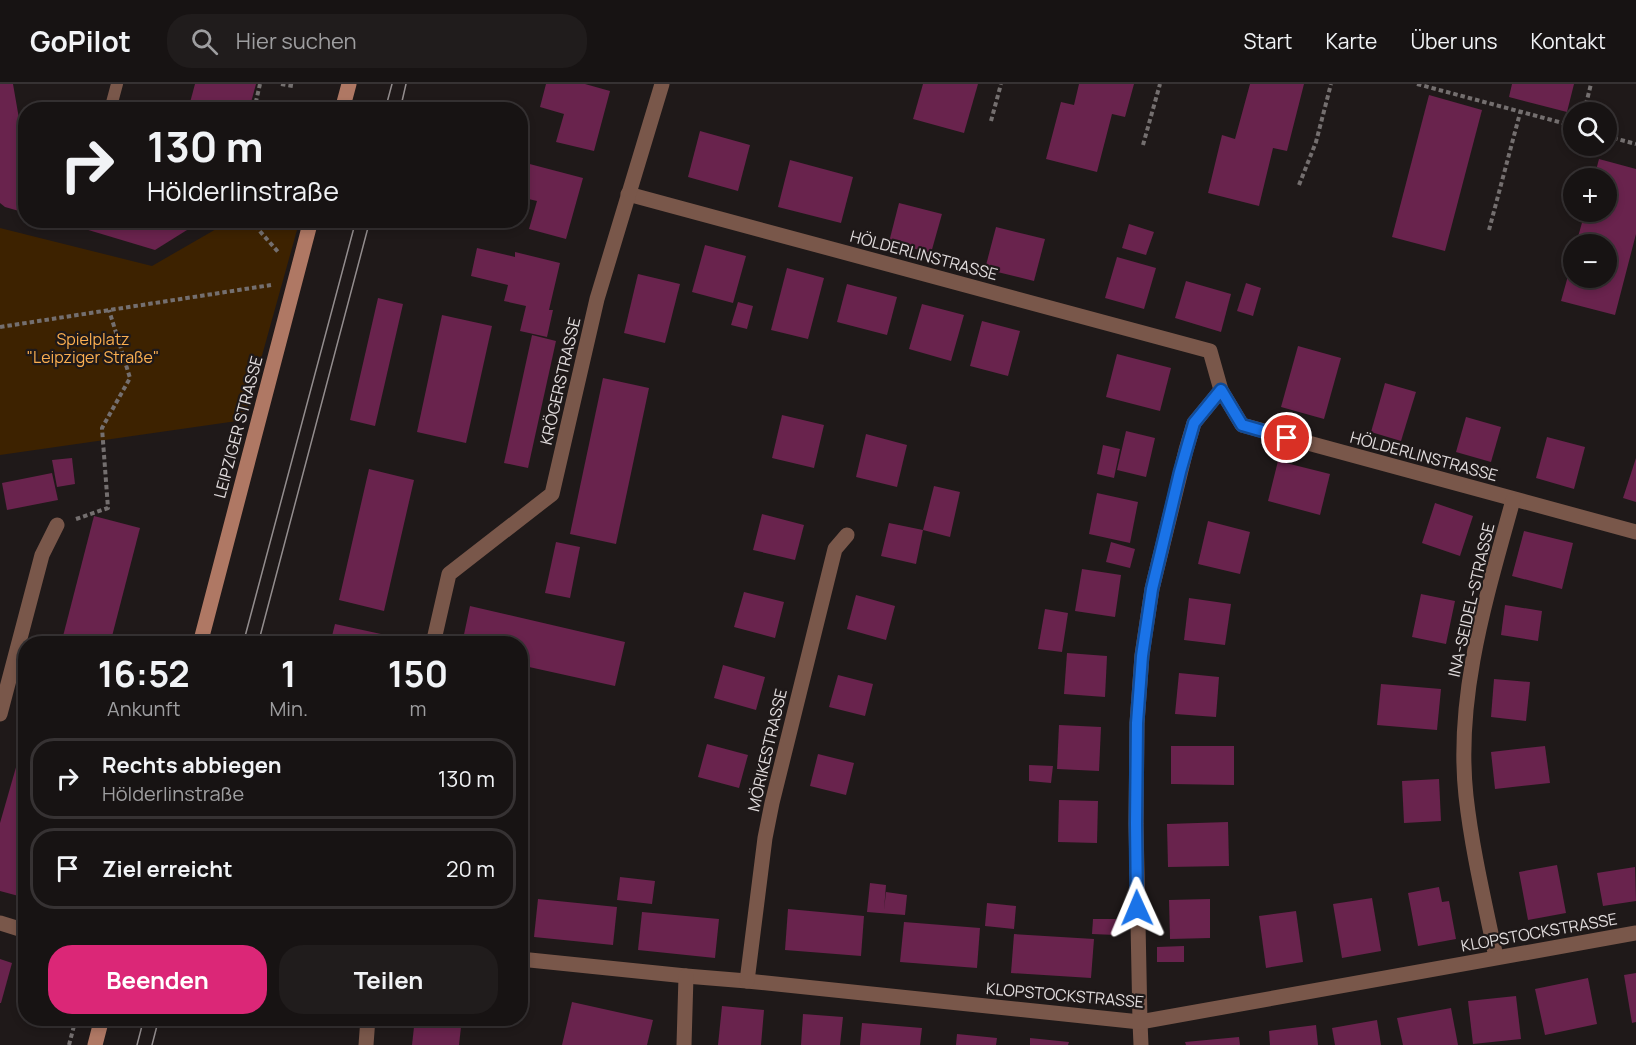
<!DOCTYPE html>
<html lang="de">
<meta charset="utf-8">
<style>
:root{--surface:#171313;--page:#201c1c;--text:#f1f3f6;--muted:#9e9ea0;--line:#363233;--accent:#db2777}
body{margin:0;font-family:Manrope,sans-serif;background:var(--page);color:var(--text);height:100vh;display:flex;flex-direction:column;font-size:22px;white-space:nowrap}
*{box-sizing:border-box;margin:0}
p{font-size:20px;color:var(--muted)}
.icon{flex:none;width:33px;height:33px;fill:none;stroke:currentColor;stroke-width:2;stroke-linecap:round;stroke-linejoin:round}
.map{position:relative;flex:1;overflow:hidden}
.panel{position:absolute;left:18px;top:552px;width:510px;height:390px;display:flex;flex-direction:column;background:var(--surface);border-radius:24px;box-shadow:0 3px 9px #0003,0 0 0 2px var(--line)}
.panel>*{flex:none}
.banner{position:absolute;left:18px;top:18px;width:510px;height:126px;border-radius:24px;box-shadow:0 3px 9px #0003,0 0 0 2px var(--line);background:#171313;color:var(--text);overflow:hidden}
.controls{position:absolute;left:1563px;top:18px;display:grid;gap:12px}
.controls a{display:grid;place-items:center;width:54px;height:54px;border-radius:50%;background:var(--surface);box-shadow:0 3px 9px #0003,0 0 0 2px var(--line);font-size:30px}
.pin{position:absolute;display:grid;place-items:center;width:51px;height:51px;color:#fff;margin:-26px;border:3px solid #fff;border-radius:50%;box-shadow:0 2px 6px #0007}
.me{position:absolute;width:66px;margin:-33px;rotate:359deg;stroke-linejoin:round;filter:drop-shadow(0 0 4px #0008)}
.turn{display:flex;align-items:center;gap:21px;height:126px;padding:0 30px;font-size:27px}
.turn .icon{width:78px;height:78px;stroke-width:2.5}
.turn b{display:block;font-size:42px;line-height:51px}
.eta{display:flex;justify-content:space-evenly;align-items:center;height:102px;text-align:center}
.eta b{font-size:36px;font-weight:700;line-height:42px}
.primary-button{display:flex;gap:12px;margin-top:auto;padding:12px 30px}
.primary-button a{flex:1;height:69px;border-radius:24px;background:var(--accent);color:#fff;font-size:24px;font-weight:700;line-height:69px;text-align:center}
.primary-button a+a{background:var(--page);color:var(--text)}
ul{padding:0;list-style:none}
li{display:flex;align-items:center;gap:18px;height:81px;margin:0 12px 9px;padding:0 18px;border:3px solid var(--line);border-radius:24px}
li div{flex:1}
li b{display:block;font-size:22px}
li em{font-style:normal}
header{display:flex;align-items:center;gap:36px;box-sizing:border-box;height:84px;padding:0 30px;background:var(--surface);border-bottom:2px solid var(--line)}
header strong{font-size:28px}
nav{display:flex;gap:33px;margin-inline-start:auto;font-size:21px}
.search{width:420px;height:54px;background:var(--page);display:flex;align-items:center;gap:15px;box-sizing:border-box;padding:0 21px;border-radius:24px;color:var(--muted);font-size:22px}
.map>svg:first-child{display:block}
.green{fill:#3d2200}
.building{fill:#69234d}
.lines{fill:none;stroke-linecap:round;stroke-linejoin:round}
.path{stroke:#746f6f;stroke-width:4;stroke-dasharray:4.5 3;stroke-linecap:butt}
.lane{stroke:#79574a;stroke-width:12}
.street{stroke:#79574a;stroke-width:15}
.secondary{stroke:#af7864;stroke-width:15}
.tram{stroke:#938d8e;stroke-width:1.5}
.route-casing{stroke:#114b97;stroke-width:15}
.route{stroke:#1a73e8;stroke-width:10}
.labels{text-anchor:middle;stroke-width:4.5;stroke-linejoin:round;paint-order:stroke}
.street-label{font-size:16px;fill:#e1dcdd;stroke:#1f1919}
.park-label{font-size:16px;fill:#fcaf50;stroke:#1f1919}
</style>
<header>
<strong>GoPilot</strong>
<div class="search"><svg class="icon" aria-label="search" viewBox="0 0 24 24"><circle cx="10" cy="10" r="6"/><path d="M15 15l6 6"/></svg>Hier suchen</div>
<nav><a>Start</a><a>Karte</a><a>Über uns</a><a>Kontakt</a></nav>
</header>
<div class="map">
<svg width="1636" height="961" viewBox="0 0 1636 961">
<rect width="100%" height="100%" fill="#1f1919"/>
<path class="green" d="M230 137H259L297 146 244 336 0 371V144L152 182Z"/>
<g class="building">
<path d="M0 0H13L22 52 26 56V129L5 123 0 119Z"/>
<path d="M195 0H256L249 26H188Z"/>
<path d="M546 0H585L610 7 594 67 556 58 564 30 540 23Z"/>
<path d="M923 0H978L964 49 913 35Z"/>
<path d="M1079 0H1134L1125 33 1112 30 1097 88 1046 75 1061 18 1074 21Z"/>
<path d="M1250 0H1304L1287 67 1273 64 1259 122 1208 109 1222 51 1235 55Z"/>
<path d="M1512 0H1574L1567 28 1509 13Z"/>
<path d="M1429 11 1482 26 1445 167 1392 153Z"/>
<path d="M700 47 750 61 738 107 688 93Z"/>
<path d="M1599 75 1636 85V150L1615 231 1561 217 1573 174 1574 194H1606V160H1576L1585 128H1606V94H1594Z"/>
<path d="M790 76 853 93 841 139 778 123Z"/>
<path d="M522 78 583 94 566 155 529 145 537 117 520 113Z"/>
<path d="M899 119 942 130 931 169 889 158Z"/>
<path d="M55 136H203L155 166Z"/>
<path d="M1129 140 1154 148 1146 171 1122 164Z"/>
<path d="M996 143 1045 155 1034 197 985 185Z"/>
<path d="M705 161 746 172 733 219 692 208Z"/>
<path d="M477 164 515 173V168L560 179 549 226H553L547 253 520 247 526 222 504 217 508 201 471 192Z"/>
<path d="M1117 173 1156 184 1144 225 1105 214Z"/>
<path d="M787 184 824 194 808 255 771 246Z"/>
<path d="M638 190 680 200 665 259 624 249Z"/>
<path d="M1186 197 1231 210 1221 248 1175 234Z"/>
<path d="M1246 199 1261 204 1253 232 1237 227Z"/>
<path d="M847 200 897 213 887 251 837 238Z"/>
<path d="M378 214 403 220 375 342 350 336Z"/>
<path d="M738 218 753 222 747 245 731 241Z"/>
<path d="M922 220 964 231 951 277 909 265Z"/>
<path d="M442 231 492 242 466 359 417 348Z"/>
<path d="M982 237 1020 247 1008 292 970 282Z"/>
<path d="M532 251 556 257 528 384 504 379Z"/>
<path d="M1298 262 1341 274 1324 335 1281 323Z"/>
<path d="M1117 270 1171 284 1160 327 1106 313Z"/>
<path d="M603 294 649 304 616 460 570 450Z"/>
<path d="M1385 299 1416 308 1401 357 1371 348Z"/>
<path d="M782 331 824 341 814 384 772 374Z"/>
<path d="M1466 333 1501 343 1491 378 1456 368Z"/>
<path d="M1126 347 1155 354 1146 393 1117 386Z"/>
<path d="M866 350 907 361 897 403 856 393Z"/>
<path d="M1547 353 1585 363 1574 405 1536 394Z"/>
<path d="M1103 361 1120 365 1114 394 1097 390Z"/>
<path d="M72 374 75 400 57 403 52 376Z"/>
<path d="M1636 374V418L1623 414Z"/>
<path d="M1278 377 1330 390 1320 431 1268 417Z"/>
<path d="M369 385 414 396 384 527 339 516Z"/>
<path d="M52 389 58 416 7 426 2 399Z"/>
<path d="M934 402 960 408 950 453 923 446Z"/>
<path d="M1097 409 1138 418 1130 459 1089 450Z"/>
<path d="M1435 419 1473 432 1460 472 1422 459Z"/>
<path d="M762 430 804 441 795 476 753 466Z"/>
<path d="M94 432 140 444 110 560H61Z"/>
<path d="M1208 437 1250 448 1240 490 1198 480Z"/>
<path d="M889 439 923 446 916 480 881 472Z"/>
<path d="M1524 447 1573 459 1562 505 1512 492Z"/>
<path d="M556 458 580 463 570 514 545 509Z"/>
<path d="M1111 458 1135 465 1130 484 1106 478Z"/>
<path d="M1082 485 1121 491 1115 533 1075 527Z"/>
<path d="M744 508 784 518 775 554 734 543Z"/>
<path d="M1421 510 1455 517 1446 560 1412 553Z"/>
<path d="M856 511 895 522 886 556 847 545Z"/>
<path d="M1189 514 1231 520 1225 561 1184 556Z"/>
<path d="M1505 521 1542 527 1538 557 1501 551Z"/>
<path d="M470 522 625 558 615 602 520 581V560H462Z"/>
<path d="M1045 525 1068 529 1062 568 1038 565Z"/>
<path d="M335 540 381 550 379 560H330Z"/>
<path d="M1067 569 1107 572 1105 613 1064 610Z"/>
<path d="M723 581 765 593 756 626 714 614Z"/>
<path d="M1179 589 1219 593 1216 633 1175 630Z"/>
<path d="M838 591 873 600 865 632 829 623Z"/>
<path d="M1494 595 1530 598 1526 637 1491 633Z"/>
<path d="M1381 600 1441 605 1437 646 1377 641Z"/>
<path d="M1059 641 1101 643 1099 687 1057 685Z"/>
<path d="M25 652H26V814L0 807V739Z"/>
<path d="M707 660 748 671 739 704 698 693Z"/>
<path d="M1171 662H1234V701L1171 700Z"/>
<path d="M1545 662 1550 699 1495 705 1491 668Z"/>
<path d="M818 670 854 679 846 711 810 702Z"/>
<path d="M1029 681 1053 682 1051 699 1029 697Z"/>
<path d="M1439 695 1441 737 1404 739 1402 697Z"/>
<path d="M1059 716 1098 717 1097 759 1058 758Z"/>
<path d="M1228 738 1229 782 1168 783 1167 740Z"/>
<path d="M1557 781 1566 829 1528 836 1519 788Z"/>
<path d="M1635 783 1636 817 1603 822 1597 789Z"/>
<path d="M620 793 655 797 652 820 617 816Z"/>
<path d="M870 799 886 801 884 826 886 808 907 811 905 831 867 828Z"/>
<path d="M1439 803 1442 818 1449 817 1456 855 1418 862 1408 809Z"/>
<path d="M1372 814 1381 867 1342 874 1333 820Z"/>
<path d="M538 815 617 823 613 861 534 853Z"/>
<path d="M1210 815V854L1170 855 1169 816Z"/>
<path d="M987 819 1016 822 1014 845 985 842Z"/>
<path d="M788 825 864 832 861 872 785 866Z"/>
<path d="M1296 827 1303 878 1266 884 1259 832Z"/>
<path d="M642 828 719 835 715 874 638 866Z"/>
<path d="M1093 835H1116V851L1092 850Z"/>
<path d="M904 838 980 844 977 884 900 878Z"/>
<path d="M1014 850 1094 855 1091 894 1011 889Z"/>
<path d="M1184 862V878H1157V863Z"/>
<path d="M0 875 12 879 1 919H0Z"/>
<path d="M1636 889V938L1632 939 1624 891Z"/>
<path d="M1588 894 1597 940 1545 951 1535 905Z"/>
<path d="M1516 912 1521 955 1473 960 1468 917Z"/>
<path d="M572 918 653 936 647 961H562Z"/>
<path d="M722 922 764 926 761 961H718Z"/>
<path d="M1451 924 1458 961H1403L1397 934Z"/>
<path d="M803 930 843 933 840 961H801Z"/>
<path d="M415 934H462L459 961H412Z"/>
<path d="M1377 936 1381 961H1335L1332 944Z"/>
<path d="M862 939 922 944 920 961H860Z"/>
<path d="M1316 941 1318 961H1270L1269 947Z"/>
<path d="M957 950 997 954 996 961H956Z"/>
<path d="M1239 953 1240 961H1186L1185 958Z"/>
<path d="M1030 954 1069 958 1068 961H1030Z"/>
</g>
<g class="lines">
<g class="path">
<path d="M281 0 293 2V0"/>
<path d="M1417 0 1574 42"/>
<path d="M254 26 260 0"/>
<path d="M1584 28 1591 0"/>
<path d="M991 37 1001 0"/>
<path d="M1606 52 1636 60"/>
<path d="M1143 61 1160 0"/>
<path d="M1299 101 1316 58 1331 0"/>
<path d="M250 136 279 169"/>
<path d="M1489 146 1520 29"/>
<path d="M0 243 271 201"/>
<path d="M76 435 108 424 102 344 130 294 109 226"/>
<path d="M69 961 76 934"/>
</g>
<path class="lane" d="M110 26 117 0"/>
<g class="street">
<path d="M628 110 1210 267 1221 306 1194 339 1186 366 1152 505 1142 571 1137 639 1136 740 1140 938 1141 961"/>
<path d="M1221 306 1242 341 1636 448"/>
<path d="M433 560 449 490 552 410 597 215 662 0"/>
<path d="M0 630 42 471 57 441"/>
<path d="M0 839 26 847"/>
<path d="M1496 873C1485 820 1472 766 1466 712 1455 611 1487 511 1513 416"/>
<path d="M520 875 686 892 747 897 1140 938 1636 849"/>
<path d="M747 897 765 754 772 719 835 465 847 451"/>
<path d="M366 961 368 934"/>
<path d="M684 961 686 892"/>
</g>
<g class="secondary">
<path d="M342 26 349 0"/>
<path d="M200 560 311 136"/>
<path d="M95 961 102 934"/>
</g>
<g class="tram">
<path d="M385 26 392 0"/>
<path d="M400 26 406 0"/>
<path d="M243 560 356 136"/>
<path d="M258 560 370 136"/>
<path d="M137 961 144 934"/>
<path d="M152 961 159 934"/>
</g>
</g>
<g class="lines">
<defs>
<path id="route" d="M1137 824 1136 740 1137 639 1142 572 1152 505 1180 388 1194 339 1221 306 1242 341 1287 354"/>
</defs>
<use href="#route" class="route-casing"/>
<use href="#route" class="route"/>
</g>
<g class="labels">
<g class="street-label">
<text transform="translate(924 171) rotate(15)" y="6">HÖLDERLINSTRASSE</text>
<text transform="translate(560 297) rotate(-77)" y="6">KRÖGERSTRASSE</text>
<text transform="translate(238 343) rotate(-75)" y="6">LEIPZIGER STRASSE</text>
<text transform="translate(1424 372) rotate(15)" y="6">HÖLDERLINSTRASSE</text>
<text transform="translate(1471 516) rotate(-77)" y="6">INA-SEIDEL-STRASSE</text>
<text transform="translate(767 666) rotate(-77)" y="6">MÖRIKESTRASSE</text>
<text transform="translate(1539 848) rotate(-10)" y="6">KLOPSTOCKSTRASSE</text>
<text transform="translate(1065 911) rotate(5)" y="6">KLOPSTOCKSTRASSE</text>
</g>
<g class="park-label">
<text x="93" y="261">Spielplatz<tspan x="93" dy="18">"Leipziger Straße"</tspan></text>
</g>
</g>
</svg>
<div class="controls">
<a><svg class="icon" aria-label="search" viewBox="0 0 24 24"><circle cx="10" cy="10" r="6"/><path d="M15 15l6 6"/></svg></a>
<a>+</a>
<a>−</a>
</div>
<div class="pin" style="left:1287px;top:354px;background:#d93025"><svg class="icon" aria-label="arrive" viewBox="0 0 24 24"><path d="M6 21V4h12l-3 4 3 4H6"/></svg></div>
<svg class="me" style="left:1137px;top:824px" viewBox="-20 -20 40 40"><path d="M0-17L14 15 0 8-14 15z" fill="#1a73e8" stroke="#fff" stroke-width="4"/></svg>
<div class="banner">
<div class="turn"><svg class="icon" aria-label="right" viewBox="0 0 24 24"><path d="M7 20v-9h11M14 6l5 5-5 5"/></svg><div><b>130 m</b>Hölderlinstraße</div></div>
</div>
<section class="panel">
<div class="eta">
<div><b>16:52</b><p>Ankunft</p></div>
<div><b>1</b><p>Min.</p></div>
<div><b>150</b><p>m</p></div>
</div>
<ul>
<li><svg class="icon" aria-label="right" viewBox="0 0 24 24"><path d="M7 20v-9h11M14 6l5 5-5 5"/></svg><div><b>Rechts abbiegen</b><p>Hölderlinstraße</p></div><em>130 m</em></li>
<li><svg class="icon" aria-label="arrive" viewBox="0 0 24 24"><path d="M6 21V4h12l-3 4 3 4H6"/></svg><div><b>Ziel erreicht</b></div><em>20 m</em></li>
</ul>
<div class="primary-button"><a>Beenden</a><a>Teilen</a></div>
</section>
</div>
